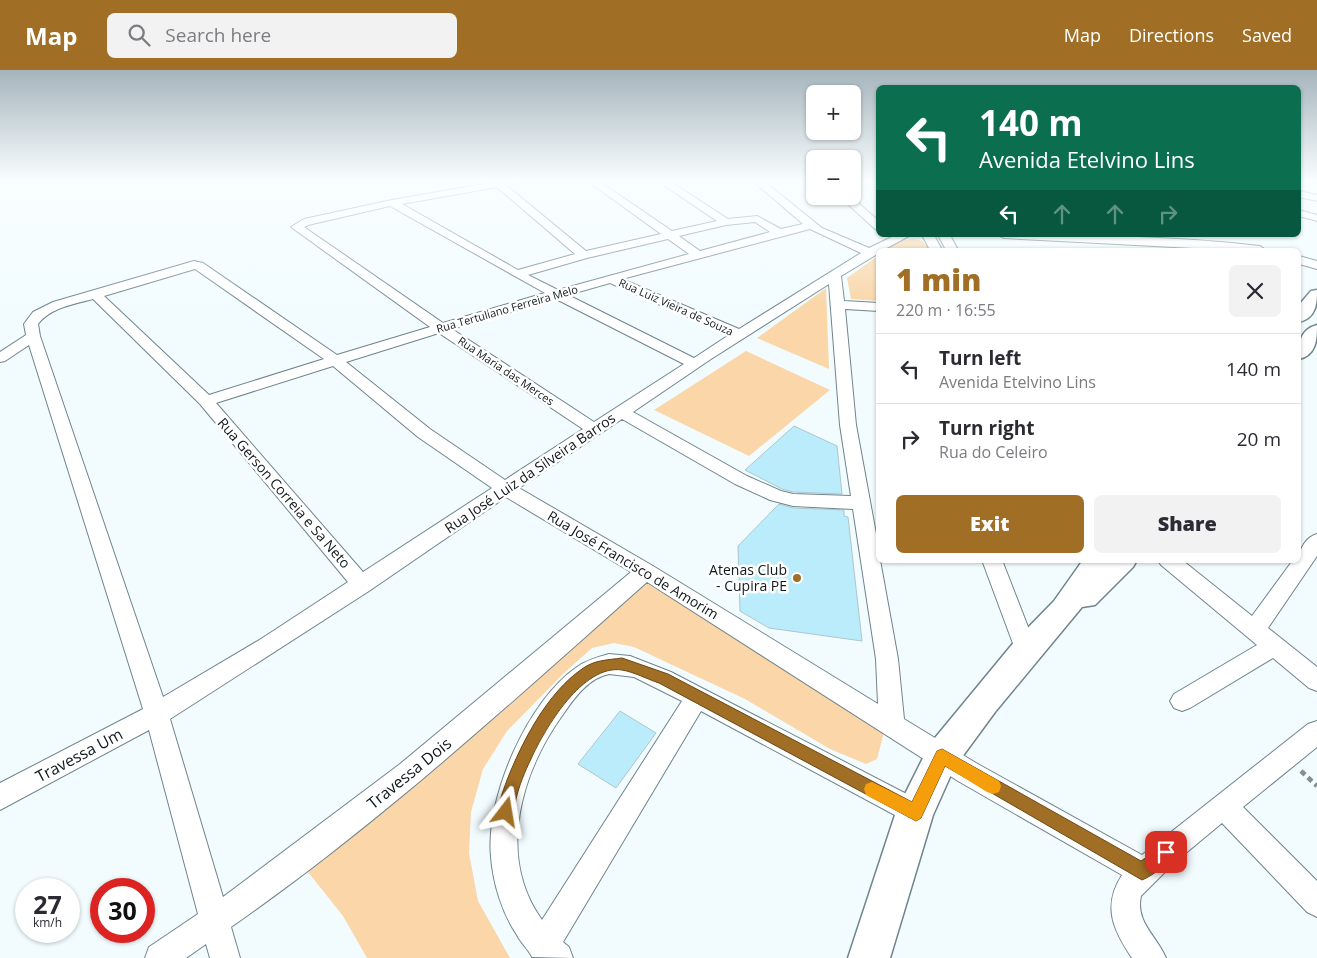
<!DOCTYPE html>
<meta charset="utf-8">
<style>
:root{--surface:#fff;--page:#f2f2f3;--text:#2b2b33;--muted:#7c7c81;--line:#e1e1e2;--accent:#a06e24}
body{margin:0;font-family:"Open Sans",sans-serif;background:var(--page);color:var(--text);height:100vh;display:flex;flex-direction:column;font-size:19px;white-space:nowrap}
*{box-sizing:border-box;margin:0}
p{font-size:16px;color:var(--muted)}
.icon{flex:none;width:28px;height:28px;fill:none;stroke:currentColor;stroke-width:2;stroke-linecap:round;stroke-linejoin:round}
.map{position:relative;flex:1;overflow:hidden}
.drawer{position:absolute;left:876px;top:178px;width:425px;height:315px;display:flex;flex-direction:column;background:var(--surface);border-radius:8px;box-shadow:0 1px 4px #0004}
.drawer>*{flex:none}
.hud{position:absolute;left:876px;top:15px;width:425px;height:152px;border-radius:8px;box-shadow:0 1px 4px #0004;background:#0b6e4f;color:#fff;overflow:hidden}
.controls{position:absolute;left:806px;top:15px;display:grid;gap:10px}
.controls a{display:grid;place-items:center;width:55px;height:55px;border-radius:8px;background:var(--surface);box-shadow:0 1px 4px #0004;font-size:25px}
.speed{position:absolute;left:15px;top:808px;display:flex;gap:10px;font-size:25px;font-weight:700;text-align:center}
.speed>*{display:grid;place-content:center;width:65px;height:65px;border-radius:50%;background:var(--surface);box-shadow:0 1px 4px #0004;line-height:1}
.speed small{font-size:12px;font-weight:400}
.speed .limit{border:8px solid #d22;background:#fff;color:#111}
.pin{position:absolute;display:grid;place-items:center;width:42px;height:42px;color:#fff;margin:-21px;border-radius:10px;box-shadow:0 2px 8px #0006}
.me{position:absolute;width:55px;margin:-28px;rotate:14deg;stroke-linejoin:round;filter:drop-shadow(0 0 4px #0008)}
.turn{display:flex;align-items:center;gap:18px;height:105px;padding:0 20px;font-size:22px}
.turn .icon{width:65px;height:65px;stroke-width:2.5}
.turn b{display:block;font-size:35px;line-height:42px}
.lanes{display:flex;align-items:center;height:48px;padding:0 20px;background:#0003;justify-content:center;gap:25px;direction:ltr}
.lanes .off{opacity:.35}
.round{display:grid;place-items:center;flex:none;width:52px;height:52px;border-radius:8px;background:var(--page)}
.summary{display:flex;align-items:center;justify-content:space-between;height:85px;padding:0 20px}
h1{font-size:30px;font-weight:800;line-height:38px;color:var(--accent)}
.button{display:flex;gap:10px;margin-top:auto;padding:10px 20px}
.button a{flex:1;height:58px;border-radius:8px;background:var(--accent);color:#fff;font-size:20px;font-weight:800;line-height:58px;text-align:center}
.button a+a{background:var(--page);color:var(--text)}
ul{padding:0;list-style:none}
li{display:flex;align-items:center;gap:15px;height:70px;padding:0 20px;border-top:1px solid var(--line)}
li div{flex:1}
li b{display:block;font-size:19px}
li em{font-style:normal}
header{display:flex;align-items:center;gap:30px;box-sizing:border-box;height:70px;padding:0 25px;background:var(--accent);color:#fff}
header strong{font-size:24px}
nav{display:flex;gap:28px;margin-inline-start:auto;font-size:18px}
.search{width:350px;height:45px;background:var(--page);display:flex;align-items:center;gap:12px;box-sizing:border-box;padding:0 18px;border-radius:8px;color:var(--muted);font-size:19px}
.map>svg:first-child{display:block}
.green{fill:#fad6a8}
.building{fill:#bbecfc;stroke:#aec6cd}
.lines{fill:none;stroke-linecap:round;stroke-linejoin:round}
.street-casing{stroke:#6f848c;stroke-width:2}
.secondary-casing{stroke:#6f848c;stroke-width:3}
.path{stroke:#858e91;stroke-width:4.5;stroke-dasharray:5.5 4;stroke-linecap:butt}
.street{fill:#fff;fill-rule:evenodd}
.secondary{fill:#fff;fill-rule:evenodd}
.route{fill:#a06e24;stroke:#684817}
.slow{fill:#f59e0b}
.poi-dot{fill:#a06e24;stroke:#fff;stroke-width:2}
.labels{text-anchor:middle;stroke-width:5;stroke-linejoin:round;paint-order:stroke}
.far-street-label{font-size:11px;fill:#11191c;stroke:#fff}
.street-label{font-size:14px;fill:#11191c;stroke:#fff}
.poi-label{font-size:14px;fill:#11191c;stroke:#fff;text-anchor:end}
.near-street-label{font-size:16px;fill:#11191c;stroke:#fff}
</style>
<header>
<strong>Map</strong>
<div class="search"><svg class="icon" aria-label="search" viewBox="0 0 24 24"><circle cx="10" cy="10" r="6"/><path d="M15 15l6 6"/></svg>Search here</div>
<nav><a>Map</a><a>Directions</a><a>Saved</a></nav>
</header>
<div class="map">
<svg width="1317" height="888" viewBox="0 0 1317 888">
<rect width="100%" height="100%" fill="#f2fcff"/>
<g class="green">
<path d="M913 169 922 171 930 180H885L901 171Z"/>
<path d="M875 188H879V231L851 229 847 208Z"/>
<path d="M826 218 829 299 757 268Z"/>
<path d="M746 281 830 320 749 386 654 340Z"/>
<path d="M644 512 858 636 885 658 877 689 866 694 830 679 745 629 634 577 614 573 592 578 564 603 507 661 483 699 471 742 469 783 478 831 510 888H367L343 846 308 802 442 683Z"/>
</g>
<g class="building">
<path d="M794 356 837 376 842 424 793 422 782 419 745 400Z"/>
<path d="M779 434 793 438 844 440V446L848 447 862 571 769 558 740 541 738 476Z"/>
<path d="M620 641 656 663 616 718 578 694Z"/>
</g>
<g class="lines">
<defs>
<g id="street">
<path d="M495 112H516L507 116 586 181 661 164 589 112H600L672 161 717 151 659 112H671L728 149 757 146 781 159 803 154 754 112H765L822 158 869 178 896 165H911L883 180H879V183L841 206 844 231 879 233V241L845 239 856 355 879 480V490H880L898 589 904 649 976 693 1142 785 1308 654 1317 651V677L1243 737 1317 811V847L1307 842 1222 753 1175 792 1141 826C1135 852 1157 866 1166 888H1132C1113 860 1102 836 1122 805L958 711 647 512C513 631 379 754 231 857L240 888H210L206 874 186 888H145L149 877 198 844 149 660 0 740V713L143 639 29 275 5 291 0 292V282L26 265 24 254 33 242 53 232 194 191 203 193 337 285 430 257 291 157 304 149 392 130ZM497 117 575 184 518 200 402 134ZM390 136 545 223 443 253 304 157 308 155ZM755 152 770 162 700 181 679 166 726 155ZM810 159 861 183 739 259 622 209ZM668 169 689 184 558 220 528 205 587 188ZM195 199 324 289 209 325 104 226ZM610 213 729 265 694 288 568 225ZM829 214 840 355 851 426 793 424 781 421 747 406 633 342 711 289ZM93 229 200 334 348 512 261 569 163 627 40 266 38 254C50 238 74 234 93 229ZM556 229 684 294 594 352 452 259ZM439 263 583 359 505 410 430 359 346 292ZM333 296 418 367 492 418 363 502 216 333ZM622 349 735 414 770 430 793 436 853 439 876 589 878 634 653 496 519 418ZM506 427 631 502 400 694 223 827 170 649 369 521Z"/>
<path d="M1299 121 1317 125V131L1299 127Z"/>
<path d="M839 126H850L879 151V160L875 159Z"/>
<path d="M1299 140 1317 145V151L1299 146Z"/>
<path d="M922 165H934L942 180H930Z"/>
<path d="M938 165H950L958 180H946Z"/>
<path d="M998 165C1086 165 1173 166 1260 176L1266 180H1231L1004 168Z"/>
<path d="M1299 186 1317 191V199L1299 194Z"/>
<path d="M1317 464V486L1268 558 1317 597V621L1309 618 1273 588 1190 638 1182 641 1174 638 1170 631 1174 624 1257 575 1161 495 1158 490H1182L1252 546 1293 490H1299C1299 479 1306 467 1317 464Z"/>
<path d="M982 490H1002L1037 580 1034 587 1026 589 1018 587Z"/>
<path d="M609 584 630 586 671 602 924 733 928 742 924 751 915 755 906 751 701 641 563 872 569 877 573 888 532 887C528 879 521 873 517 865 502 843 493 813 491 787 485 728 528 630 577 597 587 590 598 587 609 584ZM609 604 634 607 682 631 542 850C496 786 521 702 564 643 575 627 589 608 609 604Z"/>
</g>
<g id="secondary">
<path d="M1317 220C1317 234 1316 248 1299 252V235L1311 221Z"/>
<path d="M1317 255C1317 270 1316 285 1299 289 1299 274 1299 260 1317 255Z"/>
<path d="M1083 490H1137L1133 497 1095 535 1082 537 995 642 954 698 933 745 890 888H848L896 742 930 674 1015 571 1054 531Z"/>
</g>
</defs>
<use href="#street" class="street-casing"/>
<use href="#secondary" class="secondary-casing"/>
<path class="path" d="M1301 701 1317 716"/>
<use href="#street" class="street"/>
<use href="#secondary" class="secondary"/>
</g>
<linearGradient id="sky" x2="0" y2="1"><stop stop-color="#a5b4bc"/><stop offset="0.47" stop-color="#f9feff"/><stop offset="1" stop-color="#f9feff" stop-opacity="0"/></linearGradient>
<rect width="1317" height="236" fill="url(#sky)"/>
<path class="route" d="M622 588 668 604 912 732 937 681 942 679 1141 791 1166 774 1171 776 1174 782C1169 793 1154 805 1142 810L945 696 921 748 916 751 659 613C647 609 634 602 622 600 583 594 545 658 531 689 525 701 519 716 516 729 515 735 515 741 512 747L506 750 501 747C496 736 503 722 507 710 522 672 547 623 582 599 594 590 607 590 622 588Z"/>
<path class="slow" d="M942 679 999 711 1001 716 999 722 993 724 987 722 945 696 921 748 916 751 866 725 864 719 866 714 872 712 912 732 937 681Z"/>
<circle class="poi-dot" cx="797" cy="508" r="5"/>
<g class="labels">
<g class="far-street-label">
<text transform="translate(676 237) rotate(24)" y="4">Rua Luiz Vieira de Souza</text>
<text transform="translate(507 239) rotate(-16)" y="4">Rua Tertuliano Ferreira Melo</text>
<text transform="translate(506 301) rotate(34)" y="4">Rua Maria das Merces</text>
</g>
<g class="street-label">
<text transform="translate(530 403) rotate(-34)" y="5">Rua José Luiz da Silveira Barros</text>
<text transform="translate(284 423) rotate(49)" y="5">Rua Gerson Correia e Sa Neto</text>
<text transform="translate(633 495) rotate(31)" y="5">Rua José Francisco de Amorim</text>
</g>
<g class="poi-label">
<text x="787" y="505">Atenas Club<tspan x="787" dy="16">- Cupira PE</tspan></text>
</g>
<g class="near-street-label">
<text transform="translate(79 685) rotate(-28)" y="6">Travessa Um</text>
<text transform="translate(409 703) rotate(-39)" y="6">Travessa Dois</text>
</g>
</g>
</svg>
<div class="controls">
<a>+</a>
<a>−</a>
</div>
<div class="speed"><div>27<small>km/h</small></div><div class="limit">30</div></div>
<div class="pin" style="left:1166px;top:782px;background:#d93025"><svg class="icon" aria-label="arrive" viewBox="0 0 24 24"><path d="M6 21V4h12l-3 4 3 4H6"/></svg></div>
<svg class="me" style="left:506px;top:742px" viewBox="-20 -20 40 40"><path d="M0-17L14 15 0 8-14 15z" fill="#a06e24" stroke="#fff" stroke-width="4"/></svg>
<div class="hud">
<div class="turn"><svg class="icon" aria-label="left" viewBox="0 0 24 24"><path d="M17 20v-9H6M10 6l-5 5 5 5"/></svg><div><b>140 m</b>Avenida Etelvino Lins</div></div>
<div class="lanes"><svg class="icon" aria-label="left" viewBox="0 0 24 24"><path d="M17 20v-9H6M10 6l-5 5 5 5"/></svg><svg class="icon off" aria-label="ahead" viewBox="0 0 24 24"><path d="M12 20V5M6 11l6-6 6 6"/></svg><svg class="icon off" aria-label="ahead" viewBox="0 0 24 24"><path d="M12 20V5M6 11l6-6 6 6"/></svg><svg class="icon off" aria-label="right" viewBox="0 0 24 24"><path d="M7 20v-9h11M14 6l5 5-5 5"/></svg></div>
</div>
<section class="drawer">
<div class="summary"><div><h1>1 min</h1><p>220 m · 16:55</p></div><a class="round"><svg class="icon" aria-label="close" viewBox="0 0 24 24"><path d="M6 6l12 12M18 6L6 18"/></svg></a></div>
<ul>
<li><svg class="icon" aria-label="left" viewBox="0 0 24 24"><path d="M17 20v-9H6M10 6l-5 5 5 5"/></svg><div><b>Turn left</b><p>Avenida Etelvino Lins</p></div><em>140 m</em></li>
<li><svg class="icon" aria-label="right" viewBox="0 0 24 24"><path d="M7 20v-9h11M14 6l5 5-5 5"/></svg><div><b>Turn right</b><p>Rua do Celeiro</p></div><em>20 m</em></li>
</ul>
<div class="button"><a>Exit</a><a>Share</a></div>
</section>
</div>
